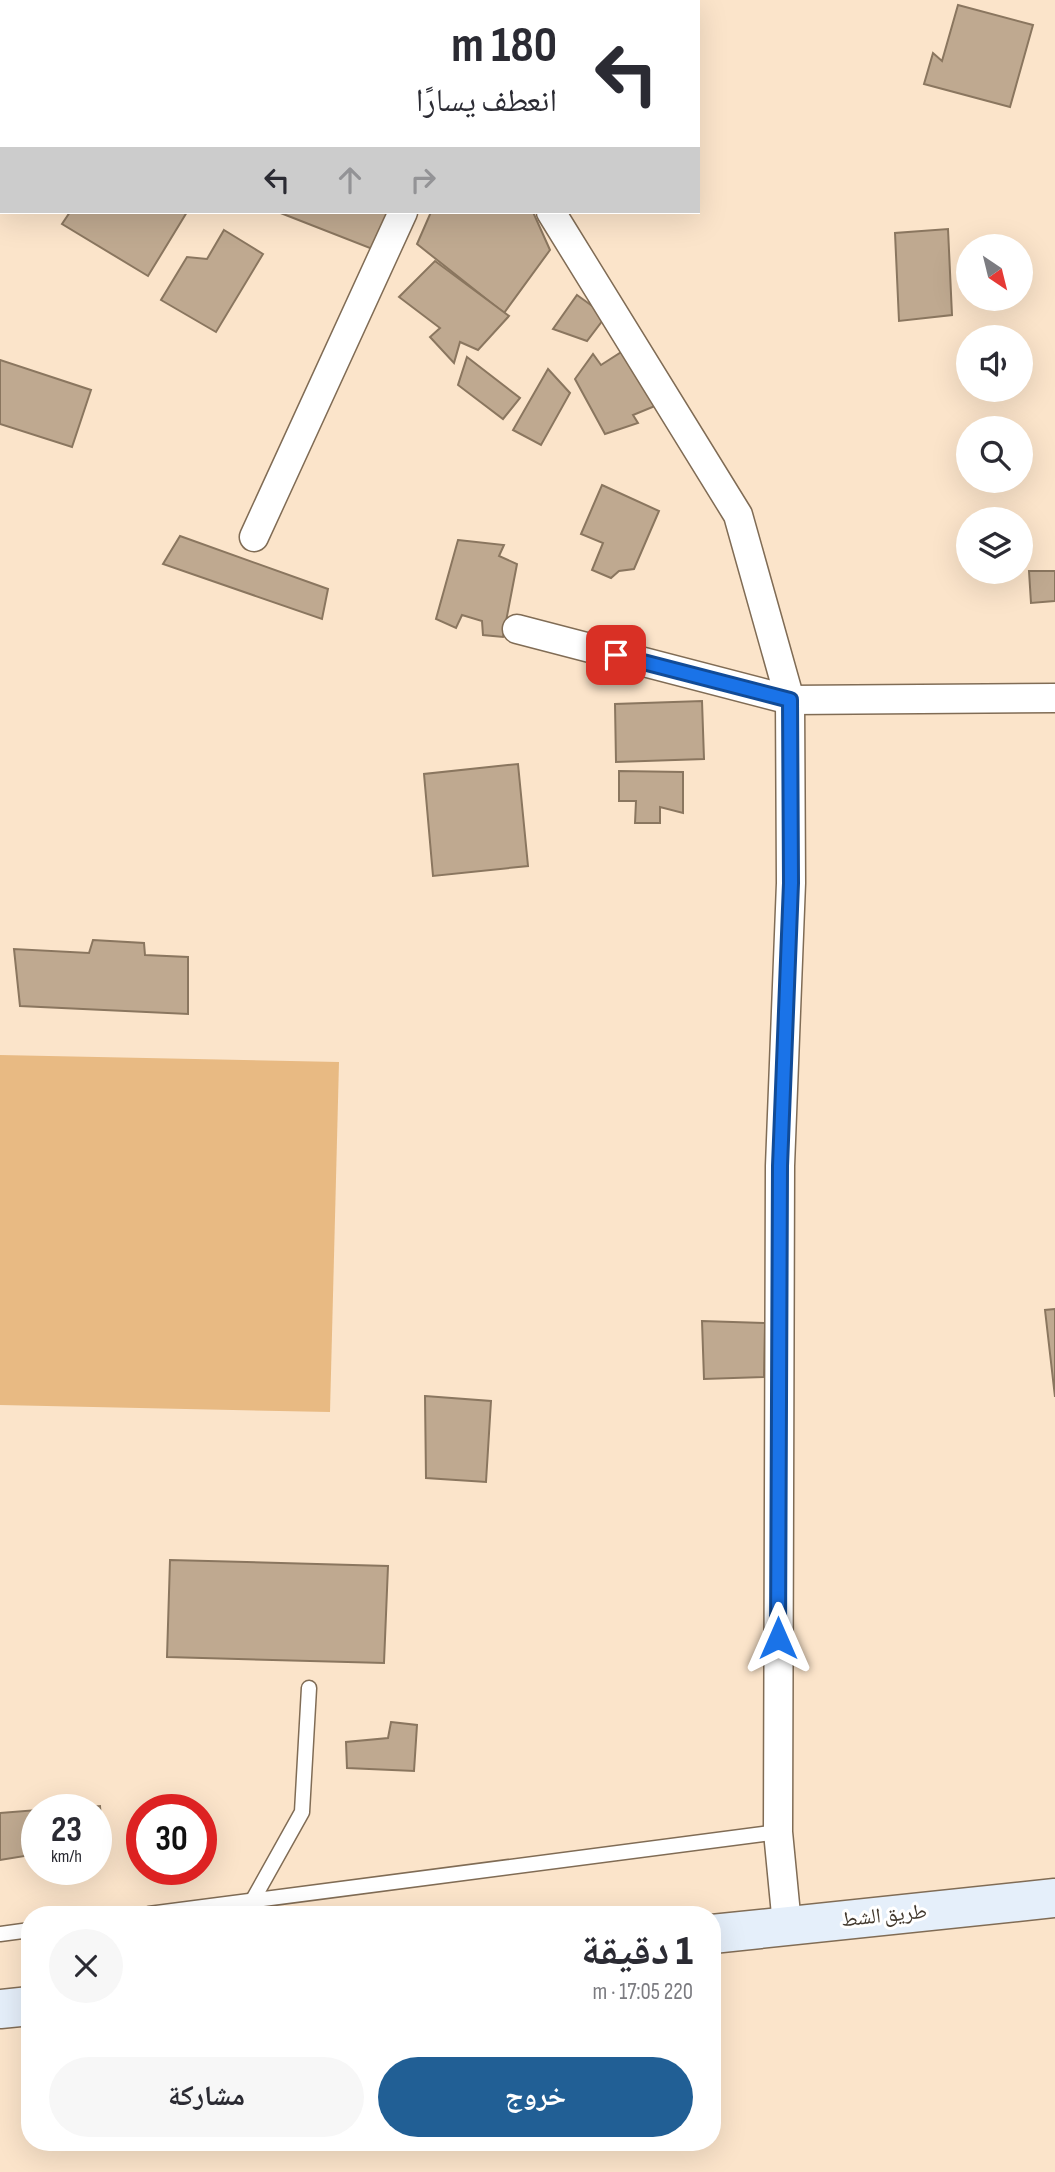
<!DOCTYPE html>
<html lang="ar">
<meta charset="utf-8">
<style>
:root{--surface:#fff;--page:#f7f7f7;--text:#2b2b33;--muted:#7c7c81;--accent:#215f95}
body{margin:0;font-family:"Sofia Sans Condensed","Noto Naskh Arabic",sans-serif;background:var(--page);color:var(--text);direction:rtl;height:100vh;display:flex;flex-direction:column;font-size:26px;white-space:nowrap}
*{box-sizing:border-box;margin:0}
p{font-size:23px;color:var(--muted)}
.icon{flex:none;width:38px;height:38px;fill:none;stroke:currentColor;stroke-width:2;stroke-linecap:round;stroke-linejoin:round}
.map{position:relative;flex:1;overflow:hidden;direction:ltr}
.sheet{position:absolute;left:21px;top:1906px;width:700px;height:245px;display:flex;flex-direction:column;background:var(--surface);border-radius:28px;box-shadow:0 7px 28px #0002;direction:rtl}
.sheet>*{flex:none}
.banner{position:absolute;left:0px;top:0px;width:700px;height:214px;box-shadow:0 7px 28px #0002;direction:rtl;background:#fff;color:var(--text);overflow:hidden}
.needle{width:46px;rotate:145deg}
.buttons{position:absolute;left:956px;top:234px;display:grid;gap:14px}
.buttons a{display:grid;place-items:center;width:77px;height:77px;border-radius:50%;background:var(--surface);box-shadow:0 7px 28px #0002;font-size:35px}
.speed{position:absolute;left:21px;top:1794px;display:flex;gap:14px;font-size:35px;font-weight:700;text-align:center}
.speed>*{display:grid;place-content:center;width:91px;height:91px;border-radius:50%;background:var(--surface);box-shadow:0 7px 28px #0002;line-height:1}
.speed small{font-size:18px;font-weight:400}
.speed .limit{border:10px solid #d22;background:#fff;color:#111}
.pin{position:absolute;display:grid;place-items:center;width:60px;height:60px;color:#fff;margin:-30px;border-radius:14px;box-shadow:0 4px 10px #0006}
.me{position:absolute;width:77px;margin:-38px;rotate:0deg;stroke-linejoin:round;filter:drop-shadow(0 0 5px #0008)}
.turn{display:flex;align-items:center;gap:24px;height:147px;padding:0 28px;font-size:32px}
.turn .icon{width:91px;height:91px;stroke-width:2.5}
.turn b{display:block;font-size:49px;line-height:60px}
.lanes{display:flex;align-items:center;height:66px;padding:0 28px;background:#0003;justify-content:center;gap:35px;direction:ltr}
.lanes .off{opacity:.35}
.round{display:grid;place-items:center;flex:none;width:74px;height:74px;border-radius:37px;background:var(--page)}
.headline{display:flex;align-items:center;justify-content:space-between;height:119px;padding:0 28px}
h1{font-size:42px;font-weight:800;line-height:52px}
.button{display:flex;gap:14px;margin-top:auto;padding:14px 28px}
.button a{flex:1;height:80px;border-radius:42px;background:var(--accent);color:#fff;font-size:28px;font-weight:800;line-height:80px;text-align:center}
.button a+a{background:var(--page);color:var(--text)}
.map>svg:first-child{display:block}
.green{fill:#e8ba83}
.building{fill:#bfa990;stroke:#8a765f;stroke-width:2}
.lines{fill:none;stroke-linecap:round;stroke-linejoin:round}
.service-casing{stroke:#806c55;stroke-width:17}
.minor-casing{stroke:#806c55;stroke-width:31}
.secondary-casing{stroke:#806c55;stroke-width:41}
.service{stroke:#fff;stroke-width:14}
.minor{stroke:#fff;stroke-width:28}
.secondary{stroke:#e5effa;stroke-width:38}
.route-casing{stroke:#114b97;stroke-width:18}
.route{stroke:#1a73e8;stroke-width:12}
.labels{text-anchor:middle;stroke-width:6;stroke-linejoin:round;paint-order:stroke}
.street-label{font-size:21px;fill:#41382d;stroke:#fff}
</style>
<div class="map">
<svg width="1055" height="2172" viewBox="0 0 1055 2172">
<rect width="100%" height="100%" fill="#fbe4ca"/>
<path class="green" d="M0 1055 339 1062 330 1412 0 1405Z"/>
<g class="building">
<path d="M958 5 1033 25 1010 107 924 84 933 53 942 61Z"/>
<path d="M70 212H187L148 276 62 224Z"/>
<path d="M278 212H391L375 250Z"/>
<path d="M431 212H533L550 250 504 313 417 244Z"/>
<path d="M948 229 952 315 899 321 895 233Z"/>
<path d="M224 230 263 254 216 332 161 300 187 257 207 259Z"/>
<path d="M435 261 509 316 478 350 460 342 454 363 430 337 440 328 399 297Z"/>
<path d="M577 295 606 316 587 341 553 329Z"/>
<path d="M623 351 655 406 633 415 638 423 605 434 575 379 593 354 601 365Z"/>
<path d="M467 357 520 398 503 419 458 385Z"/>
<path d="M0 360 91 390 72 447 0 424Z"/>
<path d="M548 369 570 393 541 445 513 430Z"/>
<path d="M602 485 659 511 634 569 619 571 611 578 592 570 603 543 581 534Z"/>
<path d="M180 536 328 589 322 619 163 564Z"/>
<path d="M458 540 504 545 499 556 517 564 503 637 483 635 482 621 462 615 456 628 436 619Z"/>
<path d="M1029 571H1055V601L1031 603Z"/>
<path d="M702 701 704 759 616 762 615 704Z"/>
<path d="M518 764 528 866 433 876 424 774Z"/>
<path d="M619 771 683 772V813L660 807V823H635L636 801H619Z"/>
<path d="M93 940 144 943 145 955 188 957V1014L20 1006 14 949 89 953Z"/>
<path d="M1055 1309V1397L1045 1310Z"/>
<path d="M702 1321 765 1323 764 1377 704 1379Z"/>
<path d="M425 1396 491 1401 486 1482 426 1478Z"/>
<path d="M170 1560 388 1566 384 1663 167 1657Z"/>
<path d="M391 1722 417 1725 414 1771 347 1768 346 1742 388 1738Z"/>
<path d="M100 1806 103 1843 96 1844V1810H47Z"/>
<path d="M37 1810V1854L0 1860V1813Z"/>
</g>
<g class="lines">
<defs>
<g id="service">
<path d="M149 1914 778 1832"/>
<path d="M245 1914 302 1812 309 1688"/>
<path d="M0 1934 30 1930"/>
</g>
<g id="minor">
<path d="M569 2 570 0"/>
<path d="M0 25 2 26"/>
<path d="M551 212 738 515 790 700 791 883 780 1166 778 1832 787 1925"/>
<path d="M254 537 403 212"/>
<path d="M517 629 790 700 1055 698"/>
</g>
<g id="secondary">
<path d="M712 1934 1055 1898"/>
<path d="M0 2009 30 2006"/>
</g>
</defs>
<use href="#service" class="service-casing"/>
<use href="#minor" class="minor-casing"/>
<use href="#secondary" class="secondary-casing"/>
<use href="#service" class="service"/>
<use href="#minor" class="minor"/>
<use href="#secondary" class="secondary"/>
</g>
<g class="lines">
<defs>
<path id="route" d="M616 655 790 700 791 883 780 1166 778 1638"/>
</defs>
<use href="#route" class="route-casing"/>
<use href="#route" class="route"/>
</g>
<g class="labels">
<g class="street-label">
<text transform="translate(884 1915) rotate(-6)" y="7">طريق الشط</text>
</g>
</g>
</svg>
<div class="buttons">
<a><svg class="needle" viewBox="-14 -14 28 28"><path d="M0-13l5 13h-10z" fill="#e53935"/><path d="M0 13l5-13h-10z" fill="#7c7c81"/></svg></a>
<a><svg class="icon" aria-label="sound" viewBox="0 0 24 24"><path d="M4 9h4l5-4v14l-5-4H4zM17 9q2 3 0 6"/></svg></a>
<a><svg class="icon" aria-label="search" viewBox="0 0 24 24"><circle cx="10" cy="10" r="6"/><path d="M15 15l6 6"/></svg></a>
<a><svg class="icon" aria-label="layers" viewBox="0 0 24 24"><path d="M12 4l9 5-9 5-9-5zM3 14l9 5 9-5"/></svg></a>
</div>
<div class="speed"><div>23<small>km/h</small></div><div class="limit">30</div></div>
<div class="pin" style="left:616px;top:655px;background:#d93025"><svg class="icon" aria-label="arrive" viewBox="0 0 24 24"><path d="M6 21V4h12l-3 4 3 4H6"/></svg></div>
<svg class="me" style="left:778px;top:1638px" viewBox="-20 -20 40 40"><path d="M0-17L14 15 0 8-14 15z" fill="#1a73e8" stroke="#fff" stroke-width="4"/></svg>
<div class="banner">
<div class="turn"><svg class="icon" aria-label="left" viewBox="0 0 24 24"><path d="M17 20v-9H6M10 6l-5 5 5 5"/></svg><div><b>180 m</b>انعطف يسارًا</div></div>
<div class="lanes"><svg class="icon" aria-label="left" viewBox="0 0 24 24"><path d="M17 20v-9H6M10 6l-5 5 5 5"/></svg><svg class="icon off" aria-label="ahead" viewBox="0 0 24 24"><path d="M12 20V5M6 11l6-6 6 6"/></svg><svg class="icon off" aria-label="right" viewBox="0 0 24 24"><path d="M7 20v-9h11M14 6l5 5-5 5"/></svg></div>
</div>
<section class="sheet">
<div class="headline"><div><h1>1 دقيقة</h1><p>220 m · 17:05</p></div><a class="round"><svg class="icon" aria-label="close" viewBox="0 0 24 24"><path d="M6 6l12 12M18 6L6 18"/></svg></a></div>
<div class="button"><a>خروج</a><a>مشاركة</a></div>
</section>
</div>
